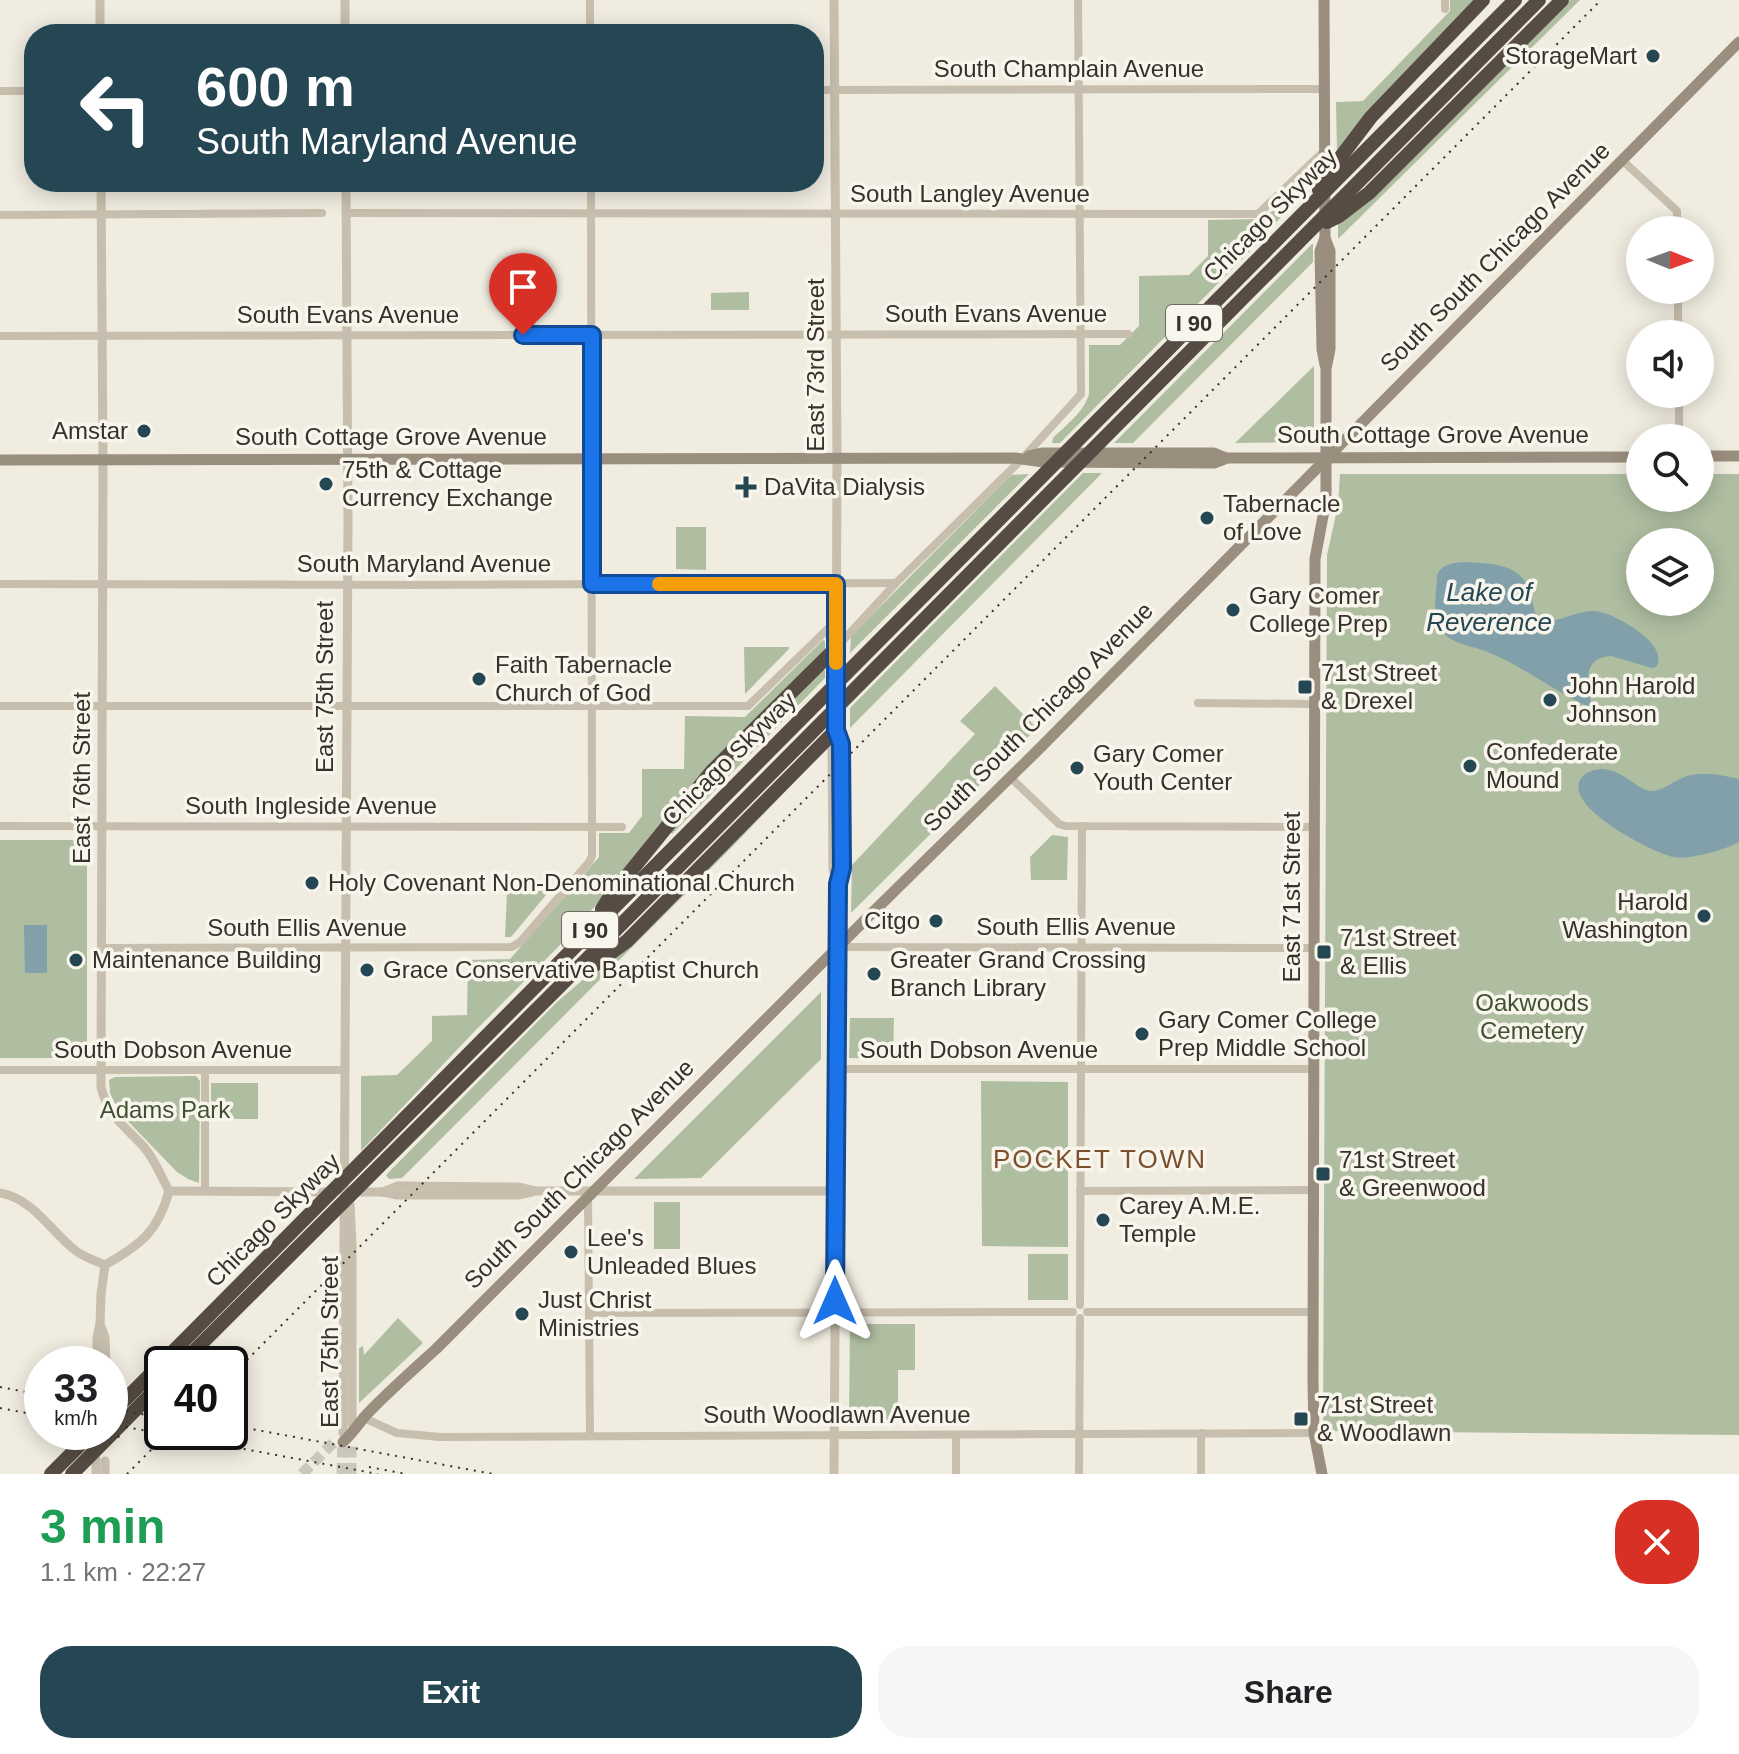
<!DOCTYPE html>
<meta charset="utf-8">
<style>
:root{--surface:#fff;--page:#f6f6f6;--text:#202124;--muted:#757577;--accent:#254753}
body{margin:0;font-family:Arial,sans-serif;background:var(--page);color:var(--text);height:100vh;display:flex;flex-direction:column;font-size:30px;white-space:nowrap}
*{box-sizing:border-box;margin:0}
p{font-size:26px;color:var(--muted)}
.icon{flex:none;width:44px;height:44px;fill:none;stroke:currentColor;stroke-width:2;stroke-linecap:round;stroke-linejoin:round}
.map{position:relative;height:1474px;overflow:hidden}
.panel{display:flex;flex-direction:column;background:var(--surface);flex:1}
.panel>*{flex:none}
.guide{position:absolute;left:24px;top:24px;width:800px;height:168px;border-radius:32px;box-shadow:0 4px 20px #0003;background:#254753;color:#fff;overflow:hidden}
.needle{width:52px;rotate:91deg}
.controls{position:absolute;left:1626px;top:216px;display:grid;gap:16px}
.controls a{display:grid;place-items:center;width:88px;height:88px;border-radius:50%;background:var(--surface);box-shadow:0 4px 20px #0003;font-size:40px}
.speed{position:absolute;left:24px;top:1346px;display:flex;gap:16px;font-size:40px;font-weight:700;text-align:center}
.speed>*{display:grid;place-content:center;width:104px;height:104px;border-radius:50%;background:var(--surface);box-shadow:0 4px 20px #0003;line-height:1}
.speed small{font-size:20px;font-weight:400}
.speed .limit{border:4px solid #111;border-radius:12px;background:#fff;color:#111}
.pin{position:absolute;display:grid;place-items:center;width:68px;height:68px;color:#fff;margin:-82px -34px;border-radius:50% 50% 50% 0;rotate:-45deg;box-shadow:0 0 8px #0007}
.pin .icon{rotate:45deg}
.me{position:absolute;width:88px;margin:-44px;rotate:0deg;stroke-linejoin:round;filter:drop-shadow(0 0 6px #0008)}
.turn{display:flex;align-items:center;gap:28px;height:168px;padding:0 40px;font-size:36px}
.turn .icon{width:104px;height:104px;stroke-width:2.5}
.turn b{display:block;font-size:56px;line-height:68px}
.round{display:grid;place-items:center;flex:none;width:84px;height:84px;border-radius:32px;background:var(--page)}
.headline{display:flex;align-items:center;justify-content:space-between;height:136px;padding:0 40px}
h1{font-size:48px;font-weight:800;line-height:60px;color:#1e9e55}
.primary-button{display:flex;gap:16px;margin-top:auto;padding:16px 40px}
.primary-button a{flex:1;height:92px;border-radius:32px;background:var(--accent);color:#fff;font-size:32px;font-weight:800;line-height:92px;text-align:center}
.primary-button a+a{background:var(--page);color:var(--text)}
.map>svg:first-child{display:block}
.green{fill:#afbea1;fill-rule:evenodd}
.water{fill:#82a0aa}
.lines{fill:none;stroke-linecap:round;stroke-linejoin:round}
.secondary-tunnel{stroke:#cbc7bc;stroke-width:11;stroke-dasharray:11 5.5;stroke-linecap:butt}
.minor{stroke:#c7bead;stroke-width:8}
.tertiary{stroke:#c7bead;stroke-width:9}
.secondary{stroke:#9a8e7e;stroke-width:11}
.motorway{stroke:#564c43;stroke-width:14}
.rail{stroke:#36312b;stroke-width:2;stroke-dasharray:2 6;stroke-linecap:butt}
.route-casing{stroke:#114b97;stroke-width:20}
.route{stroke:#1a73e8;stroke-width:14}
.slow{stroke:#f59e0b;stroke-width:14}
.poi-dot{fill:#254753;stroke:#f8f5ec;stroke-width:3}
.labels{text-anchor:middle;stroke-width:7;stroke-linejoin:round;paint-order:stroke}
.shield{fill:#f8f5ec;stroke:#706c65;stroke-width:2}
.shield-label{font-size:22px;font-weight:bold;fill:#36312b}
.poi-label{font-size:24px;fill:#36312b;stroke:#f8f5ec;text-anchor:start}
.street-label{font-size:24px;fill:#36312b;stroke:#f8f5ec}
.park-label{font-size:24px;fill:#3f5131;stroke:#f8f5ec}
.water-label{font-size:26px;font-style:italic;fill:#254753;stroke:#f8f5ec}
.neighbourhood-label{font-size:26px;letter-spacing:2px;fill:#7c4f2d;stroke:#f8f5ec}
</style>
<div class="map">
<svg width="1739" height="1474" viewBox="0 0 1739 1474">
<rect width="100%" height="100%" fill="#f0ece0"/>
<g class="green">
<path d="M1450 0H1476L1337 152 1336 102 1363 101 1450 11Z"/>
<path d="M1570 0H1580L1338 239V222L1419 151Z"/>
<path d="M1307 178 1314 180 1256 245 1060 443H1052L1053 438C1066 425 1084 412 1089 394V345H1120L1139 326V276L1189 275 1208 256V220L1260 219 1276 209Z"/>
<path d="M1313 243V262L1133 443H1114Z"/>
<path d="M749 292V310H711V293Z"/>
<path d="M1314 366V442L1235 443Z"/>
<path d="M1083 473H1102L850 728V708Z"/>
<path d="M1029 474 850 653 851 636 1011 475Z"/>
<path d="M1340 474H1640V498H1700V474H1739V1435L1323 1431 1327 555 1338 505ZM1640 542H1700V602H1640Z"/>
<path d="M676 527H706V570L676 569Z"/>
<path d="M823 640 825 641V651L560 945 470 1036 361 1151V1076L397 1075 432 1041V1016L467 1015 468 960 510 959 599 857V833H629L642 816V769H684L685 716 745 717Z"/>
<path d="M744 647H789V649L745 694Z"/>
<path d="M821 669 825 670V678L672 834 668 830 687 804Z"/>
<path d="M995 686 1037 728 851 913 852 865 975 734 960 721Z"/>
<path d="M821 754 733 846 402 1178 389 1179 386 1175 557 1002 599 966Z"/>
<path d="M1052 835 1068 837 1067 880H1031L1030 857Z"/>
<path d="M0 840H87V1054L84 1058H0Z"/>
<path d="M507 891H546V895L511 937H505Z"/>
<path d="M821 992V1059L701 1178 634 1179Z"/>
<path d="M850 1018H894L893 1059 849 1058Z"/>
<path d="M196 1076 200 1081 199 1183 188 1179 177 1172 119 1112 110 1093 109 1080 115 1077Z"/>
<path d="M981 1081 1068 1082V1247L982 1246Z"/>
<rect x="211" y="1083" width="47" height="36"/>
<rect x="654" y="1202" width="26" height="47"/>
<rect x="1028" y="1254" width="40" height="46"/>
<path d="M398 1318 423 1343 359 1403V1348L363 1346 364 1355Z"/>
<path d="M850 1324H915V1370H898V1420H849Z"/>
</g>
<g class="water">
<path d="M1465 562C1491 564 1519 562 1530 591 1533 602 1533 612 1540 621 1558 624 1575 610 1595 611 1613 612 1672 645 1656 667L1652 668 1611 656C1581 657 1587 687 1592 705L1589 707C1553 691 1522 665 1485 651 1469 645 1451 644 1441 630 1431 617 1437 591 1437 575 1443 563 1454 563 1465 562Z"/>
<path d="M1601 769C1624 769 1638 792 1653 791 1664 790 1672 782 1682 778 1700 770 1721 775 1739 779V842C1724 850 1690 860 1673 857 1652 852 1565 808 1580 780 1585 772 1592 770 1601 769Z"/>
<path d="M24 925H47V973H25Z"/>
</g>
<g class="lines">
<g class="secondary-tunnel">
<path d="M302 1474 335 1441"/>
<path d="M342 1474 343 1442"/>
<path d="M351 1474V1444"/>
</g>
<g class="minor">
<path d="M590 0V34"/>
<path d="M1445 9V0"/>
<path d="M814 90 1324 89"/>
<path d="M0 91H34"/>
<path d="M1622 160 1677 211V230"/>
<path d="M346 213 1258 214 1324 151"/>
<path d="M0 215 322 213"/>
<path d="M1678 290V334"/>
<path d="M0 336 1128 334"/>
<path d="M1679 438V394"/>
<path d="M0 584 412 585 896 583"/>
<path d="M836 648 896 583 1023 458 1081 394 1078 0"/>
<path d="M1198 703 1315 704"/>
<path d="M0 706H748L836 621"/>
<path d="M1010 777 1059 824 1065 826 1314 827"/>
<path d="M0 826 622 827"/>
<path d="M838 947 1314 948"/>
<path d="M101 948 512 947 520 942 589 862 592 856V827L591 182"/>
<path d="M837 1069H1314"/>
<path d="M0 1070H345"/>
<path d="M205 1191V1070"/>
<path d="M1080 1191 1314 1190"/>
<path d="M588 1197 590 1436"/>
<path d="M1080 1305 1082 826"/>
<path d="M1087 1312H1313"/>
<path d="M589 1313 1073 1312"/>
<path d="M364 1418 397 1433 440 1437 1314 1433"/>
<path d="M956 1474V1435"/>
<path d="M1079 1474 1080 1318"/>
<path d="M1201 1474V1433"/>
</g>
<g class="tertiary">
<path d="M100 0V34"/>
<path d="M345 0V34"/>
<path d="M834 0 837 458 836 730 832 744 833 869 838 884"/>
<path d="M101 182 103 460 101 1087C108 1117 125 1126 144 1147 155 1160 161 1176 169 1191 158 1232 140 1245 105 1265"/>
<path d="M169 1191 333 1192"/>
<path d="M352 1192H383L397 1195H518L532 1192"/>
<path d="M383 1192 398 1186 518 1187 535 1191H836"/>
<path d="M0 1193C34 1199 50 1231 76 1251 84 1257 96 1261 105 1265"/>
<path d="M348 1199 350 1205 352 1244V1424"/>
<path d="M100 1324 105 1337 106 1364"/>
<path d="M97 1364V1337L100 1324 101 1294 105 1265"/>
<path d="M343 1433 348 524 346 182"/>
<path d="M96 1474V1459"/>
<path d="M105 1474V1461"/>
<path d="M834 1474 838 884 842 868 841 744 836 730"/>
</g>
<g class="secondary">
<path d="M1325 238 1320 251 1322 349 1325 365"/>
<path d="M1029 456 1043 453H1214L1226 458"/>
<path d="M1700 456H1739"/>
<path d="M0 460 1015 458 1043 462 1214 463 1227 458 1640 457"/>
<path d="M343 1442C352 1434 359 1423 367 1414 389 1391 413 1370 436 1349L868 917 1038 750 1739 42"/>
<path d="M1322 1474 1314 1433 1313 1382 1315 559 1326 500V369L1330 349V251L1325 238 1324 0"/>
</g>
<g class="motorway">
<path d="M1319 190 1327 175 1371 117 1483 0"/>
<path d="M1327 222 1339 216 1369 193 1562 0"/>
<path d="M602 909 609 898 712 771 836 648"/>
<path d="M581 971 593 966 627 941 836 730"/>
<path d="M181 1364 570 976 1539 0"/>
<path d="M110 1415 1515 0"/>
<path d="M51 1474 93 1432"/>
<path d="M72 1474 162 1383"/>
</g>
<g class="rail">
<path d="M230 1377 1601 0"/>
<path d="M0 1387 42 1395"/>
<path d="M0 1408 42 1416"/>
<path d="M110 1408 162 1418"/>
<path d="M110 1424 378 1474"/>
<path d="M230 1425 493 1474"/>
<path d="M94 1432 125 1438"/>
<path d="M369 1467 406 1474"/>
<path d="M127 1474 169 1432"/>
</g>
</g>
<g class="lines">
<defs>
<path id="route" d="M523 335H592V584H836V730L841 744 842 868 838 884 835 1301"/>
</defs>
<use href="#route" class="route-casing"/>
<use href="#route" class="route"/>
<path class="slow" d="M659 584H836V663"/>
</g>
<g class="poi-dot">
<circle cx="1653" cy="56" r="8"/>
<circle cx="144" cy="431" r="8"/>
<circle cx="326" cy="484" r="8"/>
<path d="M742 475h8v8h8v8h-8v8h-8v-8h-8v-8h8z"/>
<circle cx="1207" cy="518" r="8"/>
<circle cx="1233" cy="610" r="8"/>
<circle cx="479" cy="679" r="8"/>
<rect x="1297" y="679" width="16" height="16" rx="4"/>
<circle cx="1550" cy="700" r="8"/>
<circle cx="1470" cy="766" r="8"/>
<circle cx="1077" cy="768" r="8"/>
<circle cx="312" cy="883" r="8"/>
<circle cx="1704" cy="916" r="8"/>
<circle cx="936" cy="921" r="8"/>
<rect x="1316" y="944" width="16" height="16" rx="4"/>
<circle cx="76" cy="960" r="8"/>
<circle cx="367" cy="970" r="8"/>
<circle cx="874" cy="974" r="8"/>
<circle cx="1142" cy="1034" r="8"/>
<rect x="1315" y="1166" width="16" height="16" rx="4"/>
<circle cx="1103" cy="1220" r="8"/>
<circle cx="571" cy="1252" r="8"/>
<circle cx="522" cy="1314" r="8"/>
<rect x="1293" y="1411" width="16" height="16" rx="4"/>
</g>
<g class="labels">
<g class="shield">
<rect x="1166" y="305" width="56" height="36" rx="6"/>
<rect x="562" y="912" width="56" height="36" rx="6"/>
</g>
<g class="shield-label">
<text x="1194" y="331">I 90</text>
<text x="590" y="938">I 90</text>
</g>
<g class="poi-label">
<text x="1637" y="64" text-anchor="end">StorageMart</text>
<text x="128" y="439" text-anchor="end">Amstar</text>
<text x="342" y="478">75th &amp; Cottage<tspan x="342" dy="28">Currency Exchange</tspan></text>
<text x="764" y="495">DaVita Dialysis</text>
<text x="1223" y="512">Tabernacle<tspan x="1223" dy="28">of Love</tspan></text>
<text x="1249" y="604">Gary Comer<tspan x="1249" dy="28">College Prep</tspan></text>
<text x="495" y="673">Faith Tabernacle<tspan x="495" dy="28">Church of God</tspan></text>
<text x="1321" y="681">71st Street<tspan x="1321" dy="28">&amp; Drexel</tspan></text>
<text x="1566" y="694">John Harold<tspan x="1566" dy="28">Johnson</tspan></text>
<text x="1486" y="760">Confederate<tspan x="1486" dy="28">Mound</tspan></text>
<text x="1093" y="762">Gary Comer<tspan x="1093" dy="28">Youth Center</tspan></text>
<text x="328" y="891">Holy Covenant Non-Denominational Church</text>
<text x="1688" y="910" text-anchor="end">Harold<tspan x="1688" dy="28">Washington</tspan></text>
<text x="920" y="929" text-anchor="end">Citgo</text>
<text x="1340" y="946">71st Street<tspan x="1340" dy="28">&amp; Ellis</tspan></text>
<text x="92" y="968">Maintenance Building</text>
<text x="890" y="968">Greater Grand Crossing<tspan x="890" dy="28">Branch Library</tspan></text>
<text x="383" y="978">Grace Conservative Baptist Church</text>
<text x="1158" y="1028">Gary Comer College<tspan x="1158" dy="28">Prep Middle School</tspan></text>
<text x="1339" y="1168">71st Street<tspan x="1339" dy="28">&amp; Greenwood</tspan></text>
<text x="1119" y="1214">Carey A.M.E.<tspan x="1119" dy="28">Temple</tspan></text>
<text x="587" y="1246">Lee's<tspan x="587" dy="28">Unleaded Blues</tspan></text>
<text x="538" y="1308">Just Christ<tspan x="538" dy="28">Ministries</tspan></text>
<text x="1317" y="1413">71st Street<tspan x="1317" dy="28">&amp; Woodlawn</tspan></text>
</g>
<g class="street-label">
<text x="1069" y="77">South Champlain Avenue</text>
<text x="970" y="202">South Langley Avenue</text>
<text transform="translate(1270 215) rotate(-45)" y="8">Chicago Skyway</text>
<text transform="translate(1495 257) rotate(-45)" y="8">South South Chicago Avenue</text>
<text x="996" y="322">South Evans Avenue</text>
<text x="348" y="323">South Evans Avenue</text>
<text transform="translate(816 365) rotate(-90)" y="8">East 73rd Street</text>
<text x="1433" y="443">South Cottage Grove Avenue</text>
<text x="391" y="445">South Cottage Grove Avenue</text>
<text x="424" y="572">South Maryland Avenue</text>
<text transform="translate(325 687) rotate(-90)" y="8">East 75th Street</text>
<text transform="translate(1038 717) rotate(-45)" y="8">South South Chicago Avenue</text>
<text transform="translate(729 759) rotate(-45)" y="8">Chicago Skyway</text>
<text transform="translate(82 778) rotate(-90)" y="8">East 76th Street</text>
<text x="311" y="814">South Ingleside Avenue</text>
<text transform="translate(1292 897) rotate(-90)" y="8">East 71st Street</text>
<text x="1076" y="935">South Ellis Avenue</text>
<text x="307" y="936">South Ellis Avenue</text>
<text x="173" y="1058">South Dobson Avenue</text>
<text x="979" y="1058">South Dobson Avenue</text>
<text transform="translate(579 1174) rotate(-45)" y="8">South South Chicago Avenue</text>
<text transform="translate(273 1220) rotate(-45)" y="8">Chicago Skyway</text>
<text transform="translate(330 1342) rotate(-90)" y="8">East 75th Street</text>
<text x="837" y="1423">South Woodlawn Avenue</text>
</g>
<g class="park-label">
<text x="1532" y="1011">Oakwoods<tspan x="1532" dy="28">Cemetery</tspan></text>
<text x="165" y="1118">Adams Park</text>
</g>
<g class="water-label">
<text x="1489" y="601">Lake of<tspan x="1489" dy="30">Reverence</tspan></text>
</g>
<g class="neighbourhood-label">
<text x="1100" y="1168">POCKET TOWN</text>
</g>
</g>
</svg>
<div class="controls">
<a><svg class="needle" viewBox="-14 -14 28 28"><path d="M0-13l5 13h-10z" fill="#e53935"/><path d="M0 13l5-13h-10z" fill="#757577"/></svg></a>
<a><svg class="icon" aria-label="sound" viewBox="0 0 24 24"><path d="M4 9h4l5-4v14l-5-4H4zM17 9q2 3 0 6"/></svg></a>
<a><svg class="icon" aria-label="search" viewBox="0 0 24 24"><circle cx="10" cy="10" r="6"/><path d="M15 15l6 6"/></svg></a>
<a><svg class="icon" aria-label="layers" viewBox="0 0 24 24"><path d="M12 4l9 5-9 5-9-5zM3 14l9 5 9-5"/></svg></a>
</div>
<div class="speed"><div>33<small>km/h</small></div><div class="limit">40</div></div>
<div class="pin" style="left:523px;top:335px;background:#d93025"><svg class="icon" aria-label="arrive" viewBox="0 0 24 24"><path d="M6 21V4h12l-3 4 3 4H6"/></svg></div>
<svg class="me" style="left:835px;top:1301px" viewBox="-20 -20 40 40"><path d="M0-17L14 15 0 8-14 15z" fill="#1a73e8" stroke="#fff" stroke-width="4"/></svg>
<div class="guide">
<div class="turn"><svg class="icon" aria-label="left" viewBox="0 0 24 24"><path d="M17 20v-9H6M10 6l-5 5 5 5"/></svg><div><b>600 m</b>South Maryland Avenue</div></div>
</div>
</div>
<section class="panel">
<div class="headline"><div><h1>3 min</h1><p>1.1 km · 22:27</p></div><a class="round" style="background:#d93025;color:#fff"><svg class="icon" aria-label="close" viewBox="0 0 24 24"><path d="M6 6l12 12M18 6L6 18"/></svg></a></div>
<div class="primary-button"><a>Exit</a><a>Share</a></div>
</section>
